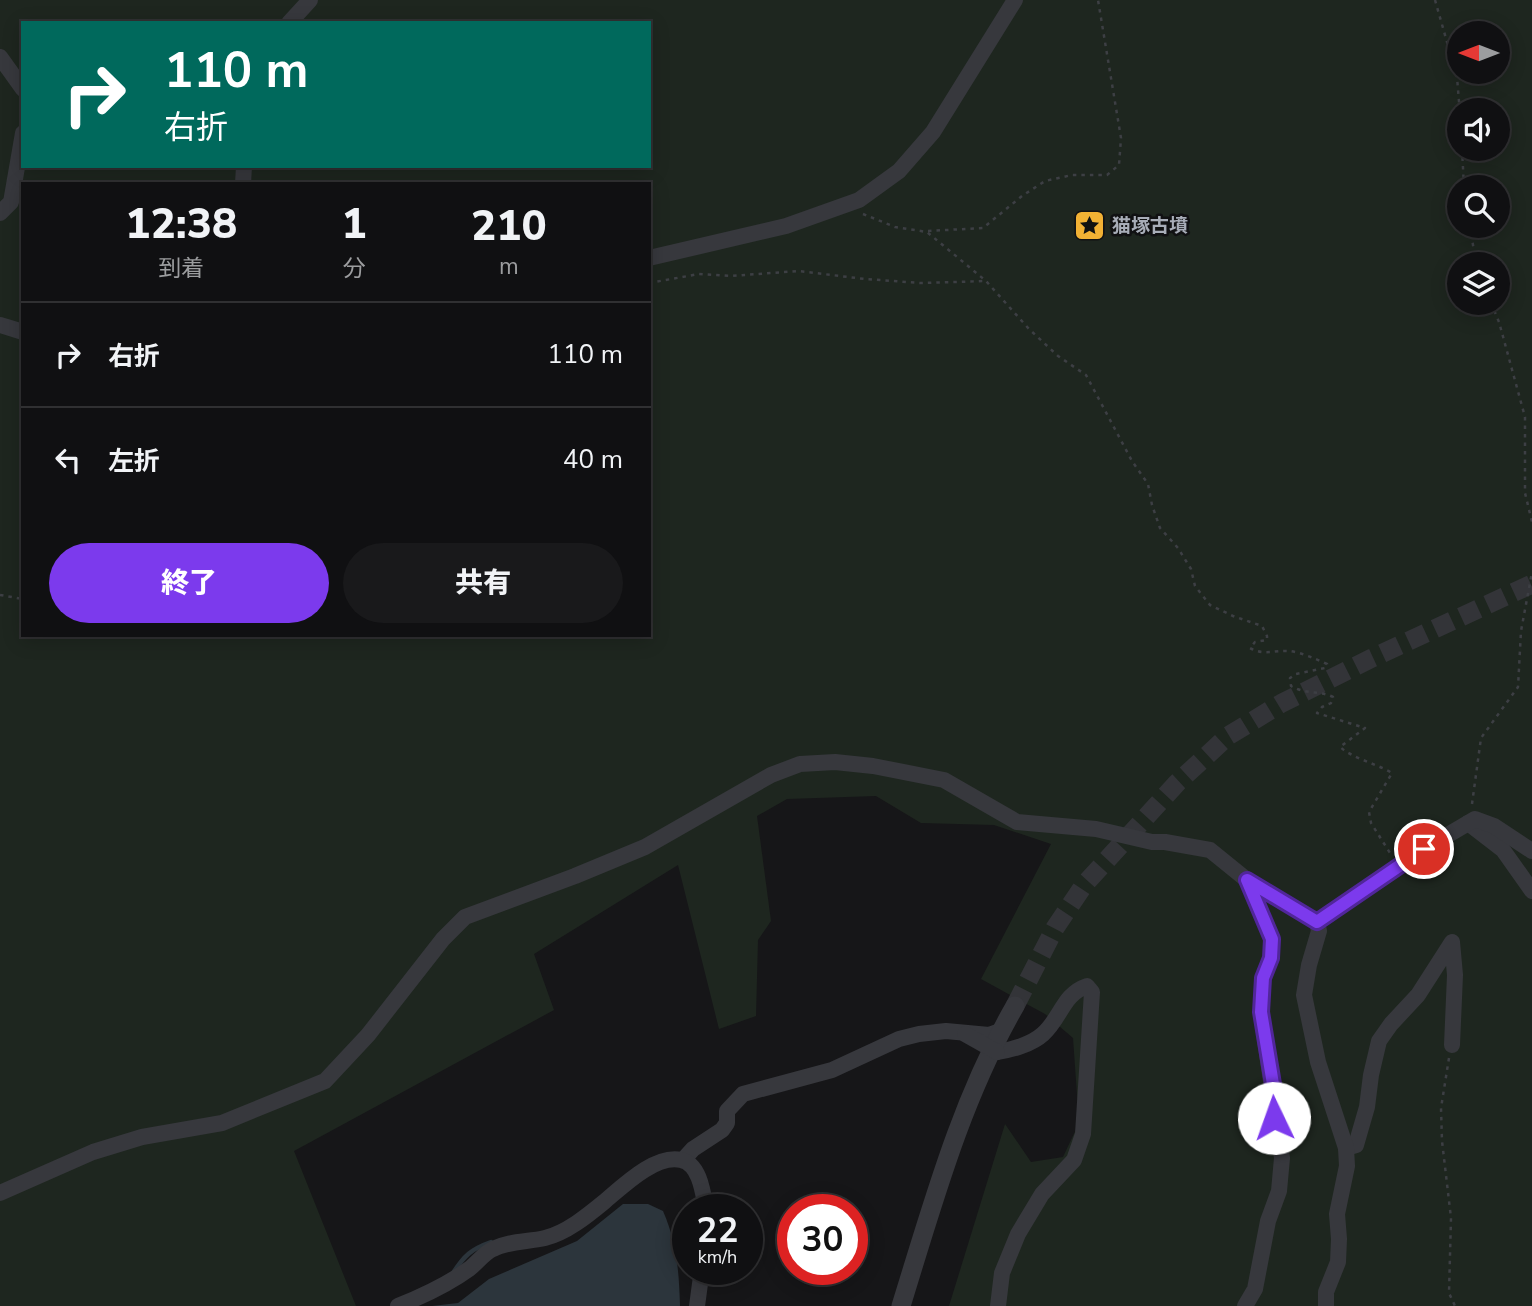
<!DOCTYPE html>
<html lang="ja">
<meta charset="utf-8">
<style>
:root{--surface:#101012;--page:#19191b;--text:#f1f3f6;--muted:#9c9d9f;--line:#303032;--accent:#7c3aed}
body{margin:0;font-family:"Nunito Sans","Noto Sans JP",sans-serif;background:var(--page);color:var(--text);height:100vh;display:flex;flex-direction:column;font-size:26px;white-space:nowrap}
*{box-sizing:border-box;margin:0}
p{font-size:23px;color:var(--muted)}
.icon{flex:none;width:38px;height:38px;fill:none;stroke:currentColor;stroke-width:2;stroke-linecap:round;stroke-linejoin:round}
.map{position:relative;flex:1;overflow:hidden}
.details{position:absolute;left:21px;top:182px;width:630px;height:455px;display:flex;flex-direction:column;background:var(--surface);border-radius:0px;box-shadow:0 4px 18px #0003,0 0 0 2px var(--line)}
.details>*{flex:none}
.guide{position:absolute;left:21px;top:21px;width:630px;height:147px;border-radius:0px;box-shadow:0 4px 18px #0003,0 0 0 2px var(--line);background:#00695c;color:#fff;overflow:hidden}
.needle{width:46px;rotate:270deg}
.tools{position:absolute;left:1447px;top:21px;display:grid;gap:14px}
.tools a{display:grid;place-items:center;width:63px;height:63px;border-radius:50%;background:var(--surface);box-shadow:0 4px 18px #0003,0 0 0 2px var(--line);font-size:35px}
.speed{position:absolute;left:672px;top:1194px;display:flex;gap:14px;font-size:35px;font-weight:700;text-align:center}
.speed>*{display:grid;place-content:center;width:91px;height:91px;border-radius:50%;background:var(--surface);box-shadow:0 4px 18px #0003,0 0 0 2px var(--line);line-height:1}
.speed small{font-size:18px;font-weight:400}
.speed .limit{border:10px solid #d22;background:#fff;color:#111}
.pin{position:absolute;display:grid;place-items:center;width:60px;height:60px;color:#fff;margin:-30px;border:4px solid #fff;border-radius:50%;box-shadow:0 2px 7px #0007}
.me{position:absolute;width:77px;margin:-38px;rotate:357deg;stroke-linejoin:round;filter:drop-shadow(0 0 5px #0008)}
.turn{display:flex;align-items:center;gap:24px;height:147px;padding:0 28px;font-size:32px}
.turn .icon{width:91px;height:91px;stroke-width:2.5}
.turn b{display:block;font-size:49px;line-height:60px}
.eta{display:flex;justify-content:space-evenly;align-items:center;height:119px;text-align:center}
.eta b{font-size:42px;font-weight:800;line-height:49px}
.primary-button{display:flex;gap:14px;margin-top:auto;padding:14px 28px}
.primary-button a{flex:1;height:80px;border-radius:42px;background:var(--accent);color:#fff;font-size:28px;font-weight:800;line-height:80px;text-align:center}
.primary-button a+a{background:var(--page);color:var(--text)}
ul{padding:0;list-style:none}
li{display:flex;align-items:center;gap:21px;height:105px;padding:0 28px;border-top:2px solid var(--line)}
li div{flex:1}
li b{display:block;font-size:26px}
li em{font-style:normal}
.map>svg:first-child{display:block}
.green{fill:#1e261f;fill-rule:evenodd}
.water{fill:#2c353c}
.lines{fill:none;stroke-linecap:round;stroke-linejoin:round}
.stream{stroke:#2c353c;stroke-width:4.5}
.tertiary-tunnel{stroke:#333438;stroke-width:19;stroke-dasharray:19 10;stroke-linecap:butt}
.path{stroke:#3d3f44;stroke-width:2.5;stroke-dasharray:3.5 5;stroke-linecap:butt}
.minor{stroke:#37383d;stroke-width:16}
.tertiary{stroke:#37383d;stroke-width:19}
.minor-bridge{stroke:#37383d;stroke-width:16}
.route-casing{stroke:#51269a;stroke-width:18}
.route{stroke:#7c3aed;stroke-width:12}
.labels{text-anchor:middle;stroke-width:5;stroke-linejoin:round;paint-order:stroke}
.poi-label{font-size:19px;font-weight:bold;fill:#a8adb8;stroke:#111113;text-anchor:start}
</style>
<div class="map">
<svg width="1532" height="1306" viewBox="0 0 1532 1306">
<rect width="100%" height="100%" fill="#161618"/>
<path class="green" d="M0 0H1532V1306H949L1005 1124 1031 1162 1063 1157 1079 1123 1073 1038 1045 1014 981 979 1051 844 994 825 921 823 876 796 787 799 757 816 771 921 758 940 756 1016 719 1029 678 865 534 954 554 1010 294 1151 356 1306H0ZM23 23H649V166H23ZM1460 33H1498V72H1460ZM1460 110H1498V149H1460ZM23 184H649V635H23ZM1460 187H1498V226H1460ZM1460 264H1498V303H1460Z"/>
<path class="water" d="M623 1204H648L663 1211C677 1243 679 1272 680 1306H432L458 1303 489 1279 577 1241Z"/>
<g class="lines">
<g class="stream">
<path d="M714 1209 715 1206"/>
<path d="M453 1273C464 1256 471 1249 491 1242"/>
</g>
<path class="tertiary-tunnel" d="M1015 1006 1055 928 1084 885 1177 783 1228 736 1282 703 1372 658 1532 584"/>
<g class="path">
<path d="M1435 0 1457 77 1460 114"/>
<path d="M1462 149 1464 187"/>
<path d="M863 214 895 227 927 232 986 281 1029 329 1058 356 1086 375 1132 461 1148 484 1152 505 1160 528 1178 548 1191 569 1195 586 1210 605 1233 616 1262 626 1267 636V640L1255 642 1250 648C1264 656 1274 650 1289 651 1300 652 1316 659 1327 664L1325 668 1296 674 1290 678 1291 686C1307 695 1318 690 1333 697L1331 703 1322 707 1317 713 1365 728 1340 747C1354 759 1375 763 1392 773L1369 812 1371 823 1390 853"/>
<path d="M1470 226 1476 264"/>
<path d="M928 231 983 228 1022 196 1045 181 1072 175H1107L1119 165 1121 138 1098 0"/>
<path d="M649 283 699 274 731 276 798 271 865 279 921 283 986 281"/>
<path d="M1491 303 1499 322 1525 417V493L1532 522"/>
<path d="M0 595 23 599"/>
<path d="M1472 804 1481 738 1518 687 1521 631 1532 572"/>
<path d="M1449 1058 1441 1108 1442 1141 1451 1218 1449 1293 1455 1306"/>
</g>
<g class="minor">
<path d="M289 23 310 0"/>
<path d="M0 57 23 89"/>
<path d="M243 184 244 166"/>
<path d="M0 213 11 202 23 133"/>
<path d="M649 258 786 226 859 200 899 171 933 132 1015 0"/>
<path d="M0 325 23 332"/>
<path d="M1468 823 1503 850 1532 891"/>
<path d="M1247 881 1317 922"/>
<path d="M997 1052C1012 1050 1032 1044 1043 1034 1061 1018 1063 994 1087 986L1092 992 1083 1134 1074 1160 1042 1194 1018 1234 1002 1273 998 1306"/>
<path d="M1346 1148 1356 1145 1367 1107 1371 1075 1379 1041 1391 1024 1418 995 1452 942 1455 975 1452 1045"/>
<path d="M683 1160 693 1149 722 1130 727 1123V1111L743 1094 832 1070 899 1039 919 1034 946 1031 989 1035 1000 1031"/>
<path d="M0 1193 93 1152 142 1137 222 1123 325 1081 368 1035 443 939 465 917 575 876 645 847 771 775 800 764 835 762 873 766 944 780 1017 822 1096 829 1152 842H1165L1210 850 1247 880 1272 938 1271 958 1263 978 1261 1012 1282 1158 1279 1191 1268 1221 1255 1289 1245 1306"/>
<path d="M398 1306C423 1296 447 1285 469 1269 477 1263 484 1253 493 1249 509 1241 528 1242 545 1238 566 1233 587 1216 604 1202 622 1187 655 1154 681 1160 700 1164 703 1193 706 1209"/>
<path d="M697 1306 702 1269"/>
<path d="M1326 1306V1292L1338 1262 1339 1239 1337 1214 1347 1166 1346 1148 1318 1062 1304 995 1309 965 1319 931 1317 922 1424 849 1475 819 1494 826 1532 851"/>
</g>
<path class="tertiary" d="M901 1306C933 1203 961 1100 1015 1006"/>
<path class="minor-bridge" d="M965 1034 997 1052"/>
</g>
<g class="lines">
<defs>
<path id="route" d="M1274 1118 1273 1084 1261 1012 1263 978 1271 958 1272 939 1247 880 1317 922 1424 849"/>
</defs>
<use href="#route" class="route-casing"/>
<use href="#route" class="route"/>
</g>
<defs>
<symbol id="sight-square" viewBox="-11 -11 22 22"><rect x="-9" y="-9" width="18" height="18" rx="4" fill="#f2b134" stroke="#111113"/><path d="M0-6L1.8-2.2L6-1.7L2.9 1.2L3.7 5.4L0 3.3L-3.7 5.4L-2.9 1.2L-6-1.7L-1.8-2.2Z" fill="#111"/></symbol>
</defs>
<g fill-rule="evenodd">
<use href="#sight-square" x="1072" y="208" width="35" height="35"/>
</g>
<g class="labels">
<g class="poi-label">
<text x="1112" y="232">猫塚古墳</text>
</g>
</g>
</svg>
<div class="tools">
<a><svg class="needle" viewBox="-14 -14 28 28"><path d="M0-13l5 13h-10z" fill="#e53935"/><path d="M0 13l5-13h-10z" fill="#9c9d9f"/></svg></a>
<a><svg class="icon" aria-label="sound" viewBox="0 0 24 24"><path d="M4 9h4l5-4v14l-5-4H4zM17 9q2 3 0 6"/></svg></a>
<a><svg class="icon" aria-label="search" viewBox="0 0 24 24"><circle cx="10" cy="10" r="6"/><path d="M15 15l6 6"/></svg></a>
<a><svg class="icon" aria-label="layers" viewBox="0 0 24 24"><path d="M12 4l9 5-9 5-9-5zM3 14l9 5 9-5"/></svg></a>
</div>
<div class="speed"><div>22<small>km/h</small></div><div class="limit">30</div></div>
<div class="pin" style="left:1424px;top:849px;background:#d93025"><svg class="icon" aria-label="arrive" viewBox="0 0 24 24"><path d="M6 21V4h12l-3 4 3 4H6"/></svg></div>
<svg class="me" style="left:1274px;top:1118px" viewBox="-20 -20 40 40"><circle r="19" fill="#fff"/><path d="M0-13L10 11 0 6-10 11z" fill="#7c3aed"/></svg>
<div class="guide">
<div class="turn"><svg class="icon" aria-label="right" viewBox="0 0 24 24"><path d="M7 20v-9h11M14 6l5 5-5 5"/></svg><div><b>110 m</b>右折</div></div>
</div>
<section class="details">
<div class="eta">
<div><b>12:38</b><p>到着</p></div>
<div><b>1</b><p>分</p></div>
<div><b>210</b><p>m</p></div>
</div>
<ul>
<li><svg class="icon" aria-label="right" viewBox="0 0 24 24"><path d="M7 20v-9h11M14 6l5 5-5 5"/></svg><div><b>右折</b></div><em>110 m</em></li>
<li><svg class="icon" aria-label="left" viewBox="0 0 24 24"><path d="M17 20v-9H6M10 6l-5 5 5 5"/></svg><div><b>左折</b></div><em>40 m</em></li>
</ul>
<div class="primary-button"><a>終了</a><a>共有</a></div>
</section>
</div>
